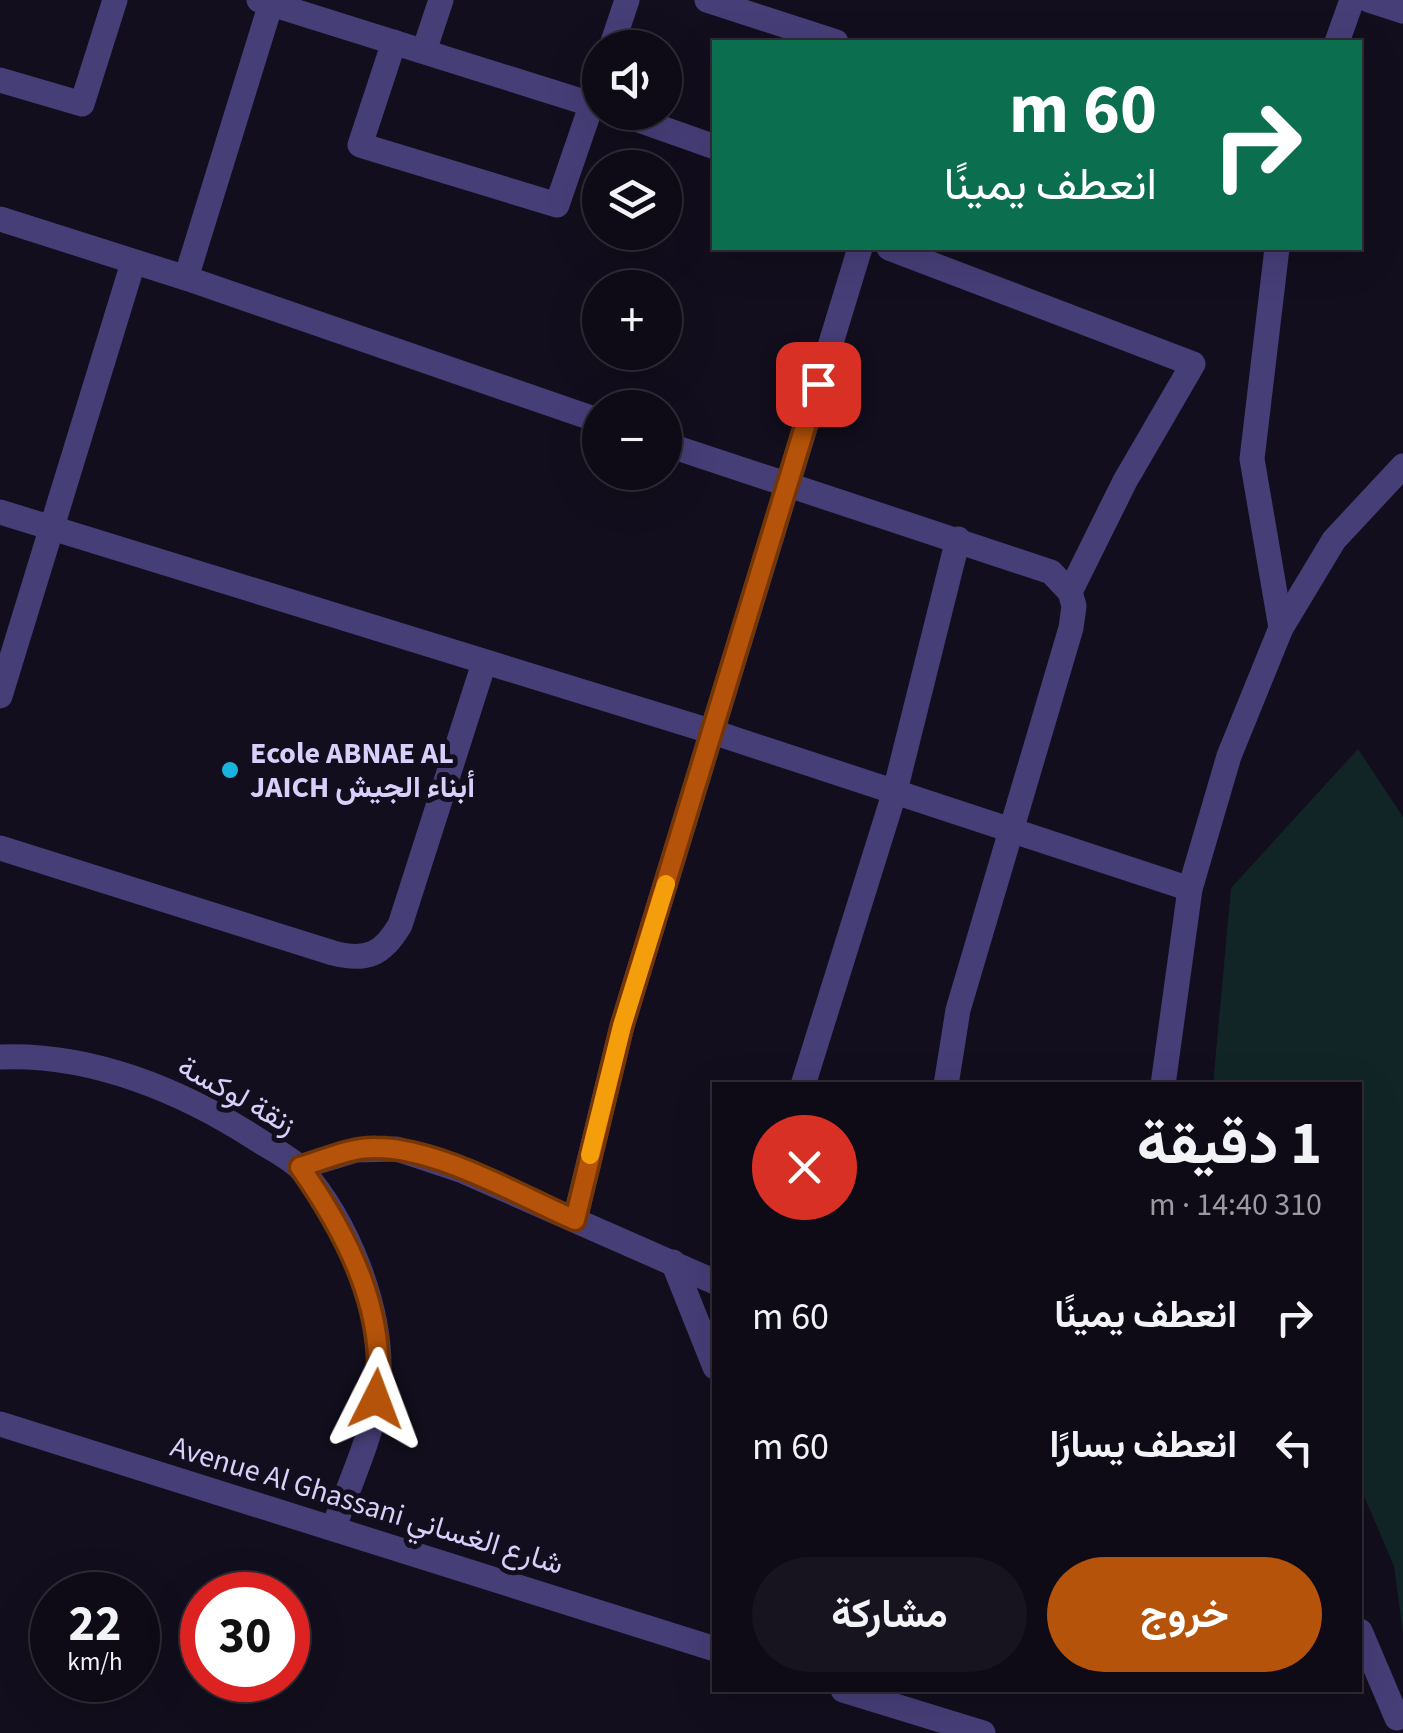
<!DOCTYPE html>
<html lang="ar">
<meta charset="utf-8">
<style>
:root{--surface:#0e0a16;--page:#17131f;--text:#f1f3f6;--muted:#9b9aa1;--line:#2e2b35;--accent:#b45309}
body{margin:0;font-family:"Source Sans 3",Vazirmatn,sans-serif;background:var(--page);color:var(--text);direction:rtl;height:100vh;display:flex;flex-direction:column;font-size:38px;white-space:nowrap}
*{box-sizing:border-box;margin:0}
p{font-size:32px;color:var(--muted)}
.icon{flex:none;width:55px;height:55px;fill:none;stroke:currentColor;stroke-width:2;stroke-linecap:round;stroke-linejoin:round}
.map{position:relative;flex:1;overflow:hidden;direction:ltr}
.drawer{position:absolute;left:712px;top:1082px;width:650px;height:610px;display:flex;flex-direction:column;background:var(--surface);border-radius:0px;box-shadow:0 10px 40px #0002,0 0 0 2px var(--line);direction:rtl}
.drawer>*{flex:none}
.hud{position:absolute;left:712px;top:40px;width:650px;height:210px;border-radius:0px;box-shadow:0 10px 40px #0002,0 0 0 2px var(--line);direction:rtl;background:#0b6e4f;color:#fff;overflow:hidden}
.buttons{position:absolute;left:582px;top:30px;display:grid;gap:20px}
.buttons a{display:grid;place-items:center;width:100px;height:100px;border-radius:50%;background:var(--surface);box-shadow:0 10px 40px #0002,0 0 0 2px var(--line);font-size:50px}
.speed{position:absolute;left:30px;top:1572px;display:flex;gap:20px;font-size:50px;font-weight:700;text-align:center}
.speed>*{display:grid;place-content:center;width:130px;height:130px;border-radius:50%;background:var(--surface);box-shadow:0 10px 40px #0002,0 0 0 2px var(--line);line-height:1}
.speed small{font-size:25px;font-weight:400}
.speed .limit{border:15px solid #d22;background:#fff;color:#111}
.pin{position:absolute;display:grid;place-items:center;width:85px;height:85px;color:#fff;margin:-42px;border-radius:20px;box-shadow:0 5px 15px #0006}
.me{position:absolute;width:110px;margin:-55px;rotate:3deg;stroke-linejoin:round;filter:drop-shadow(0 0 8px #0008)}
.turn{display:flex;align-items:center;gap:35px;height:210px;padding:0 40px;font-size:45px}
.turn .icon{width:130px;height:130px;stroke-width:2.5}
.turn b{display:block;font-size:70px;line-height:85px}
.round{display:grid;place-items:center;flex:none;width:105px;height:105px;border-radius:52px;background:var(--page)}
.head{display:flex;align-items:center;justify-content:space-between;height:170px;padding:0 40px}
h1{font-size:60px;font-weight:700;line-height:75px}
.cta{display:flex;gap:20px;margin-top:auto;padding:20px 40px}
.cta a{flex:1;height:115px;border-radius:60px;background:var(--accent);color:#fff;font-size:40px;font-weight:700;line-height:115px;text-align:center}
.cta a+a{background:var(--page);color:var(--text)}
ul{padding:0;list-style:none}
li{display:flex;align-items:center;gap:30px;height:130px;padding:0 40px}
li div{flex:1}
li b{display:block;font-size:38px}
li em{font-style:normal}
.map>svg:first-child{display:block}
.green{fill:#122526}
.lines{fill:none;stroke-linecap:round;stroke-linejoin:round}
.minor{stroke:#463e77;stroke-width:25}
.route-casing{stroke:#753606;stroke-width:25}
.route{stroke:#b45309;stroke-width:18}
.slow{stroke:#f59e0b;stroke-width:18}
.poi-dot{fill:#18b4dc;stroke:#120e1d;stroke-width:4}
.labels{text-anchor:middle;stroke-width:10;stroke-linejoin:round;paint-order:stroke}
.poi-label{font-size:30px;font-weight:bold;fill:#d8cffa;stroke:#120e1d;text-anchor:start}
.street-label{font-size:30px;fill:#d8cffa;stroke:#120e1d}
</style>
<div class="map">
<svg width="1403" height="1733" viewBox="0 0 1403 1733">
<rect width="100%" height="100%" fill="#120e1d"/>
<path class="green" d="M1358 749 1403 817V1634L1394 1566 1360 1487V1085H1213L1231 888Z"/>
<g class="lines">
<g class="minor">
<path d="M259 0 600 107"/>
<path d="M707 0 836 42"/>
<path d="M1369 0 1403 11"/>
<path d="M394 42 360 145 557 205 600 80"/>
<path d="M1337 42 1352 0"/>
<path d="M611 48 627 0"/>
<path d="M424 51 441 0"/>
<path d="M0 80 82 104 115 0"/>
<path d="M616 112 715 147"/>
<path d="M0 219 186 278 600 421"/>
<path d="M889 248 1193 364 1125 481 1070 592 1074 606 1071 628 958 1010 946 1085"/>
<path d="M1277 248 1252 459 1281 628"/>
<path d="M186 278 272 0"/>
<path d="M665 444 1051 572 1070 592"/>
<path d="M0 512 713 732 1190 889"/>
<path d="M0 696 133 263"/>
<path d="M0 848 333 953C367 962 383 954 400 925L484 663"/>
<path d="M0 1057C91 1053 183 1091 258 1140 272 1149 291 1158 302 1170 347 1222 381 1305 379 1374 378 1426 351 1479 334 1527"/>
<path d="M803 1085 895 791 958 539"/>
<path d="M1163 1085 1190 889 1229 756 1281 628 1334 540 1403 466"/>
<path d="M300 1167 356 1150 397 1149 463 1171 715 1282"/>
<path d="M575 1219 622 1026 860 248"/>
<path d="M673 1262 715 1367"/>
<path d="M0 1424 715 1649"/>
<path d="M1360 1631 1397 1718"/>
<path d="M843 1690 983 1733"/>
</g>
</g>
<g class="lines">
<defs>
<path id="route" d="M376 1399C389 1314 347 1234 300 1167 324 1160 351 1147 376 1148 438 1148 518 1195 575 1220L622 1026 818 384"/>
</defs>
<use href="#route" class="route-casing"/>
<use href="#route" class="route"/>
<path class="slow" d="M590 1155 622 1026 666 884"/>
</g>
<circle class="poi-dot" cx="230" cy="770" r="10"/>
<g class="labels">
<g class="poi-label">
<text x="250" y="763">Ecole ABNAE AL<tspan x="250" dy="34">JAICH أبناء الجيش</tspan></text>
</g>
<g class="street-label">
<text transform="translate(237 1095) rotate(29)" y="10">زنقة لوكسة</text>
<text transform="translate(367 1505) rotate(17)" y="10">Avenue Al Ghassani شارع الغساني</text>
</g>
</g>
</svg>
<div class="buttons">
<a><svg class="icon" aria-label="sound" viewBox="0 0 24 24"><path d="M4 9h4l5-4v14l-5-4H4zM17 9q2 3 0 6"/></svg></a>
<a><svg class="icon" aria-label="layers" viewBox="0 0 24 24"><path d="M12 4l9 5-9 5-9-5zM3 14l9 5 9-5"/></svg></a>
<a>+</a>
<a>−</a>
</div>
<div class="speed"><div>22<small>km/h</small></div><div class="limit">30</div></div>
<div class="pin" style="left:818px;top:384px;background:#d93025"><svg class="icon" aria-label="arrive" viewBox="0 0 24 24"><path d="M6 21V4h12l-3 4 3 4H6"/></svg></div>
<svg class="me" style="left:376px;top:1399px" viewBox="-20 -20 40 40"><path d="M0-17L14 15 0 8-14 15z" fill="#b45309" stroke="#fff" stroke-width="4"/></svg>
<div class="hud">
<div class="turn"><svg class="icon" aria-label="right" viewBox="0 0 24 24"><path d="M7 20v-9h11M14 6l5 5-5 5"/></svg><div><b>60 m</b>انعطف يمينًا</div></div>
</div>
<section class="drawer">
<div class="head"><div><h1>1 دقيقة</h1><p>310 m · 14:40</p></div><a class="round" style="background:#d93025;color:#fff"><svg class="icon" aria-label="close" viewBox="0 0 24 24"><path d="M6 6l12 12M18 6L6 18"/></svg></a></div>
<ul>
<li><svg class="icon" aria-label="right" viewBox="0 0 24 24"><path d="M7 20v-9h11M14 6l5 5-5 5"/></svg><div><b>انعطف يمينًا</b></div><em>60 m</em></li>
<li><svg class="icon" aria-label="left" viewBox="0 0 24 24"><path d="M17 20v-9H6M10 6l-5 5 5 5"/></svg><div><b>انعطف يسارًا</b></div><em>60 m</em></li>
</ul>
<div class="cta"><a>خروج</a><a>مشاركة</a></div>
</section>
</div>
